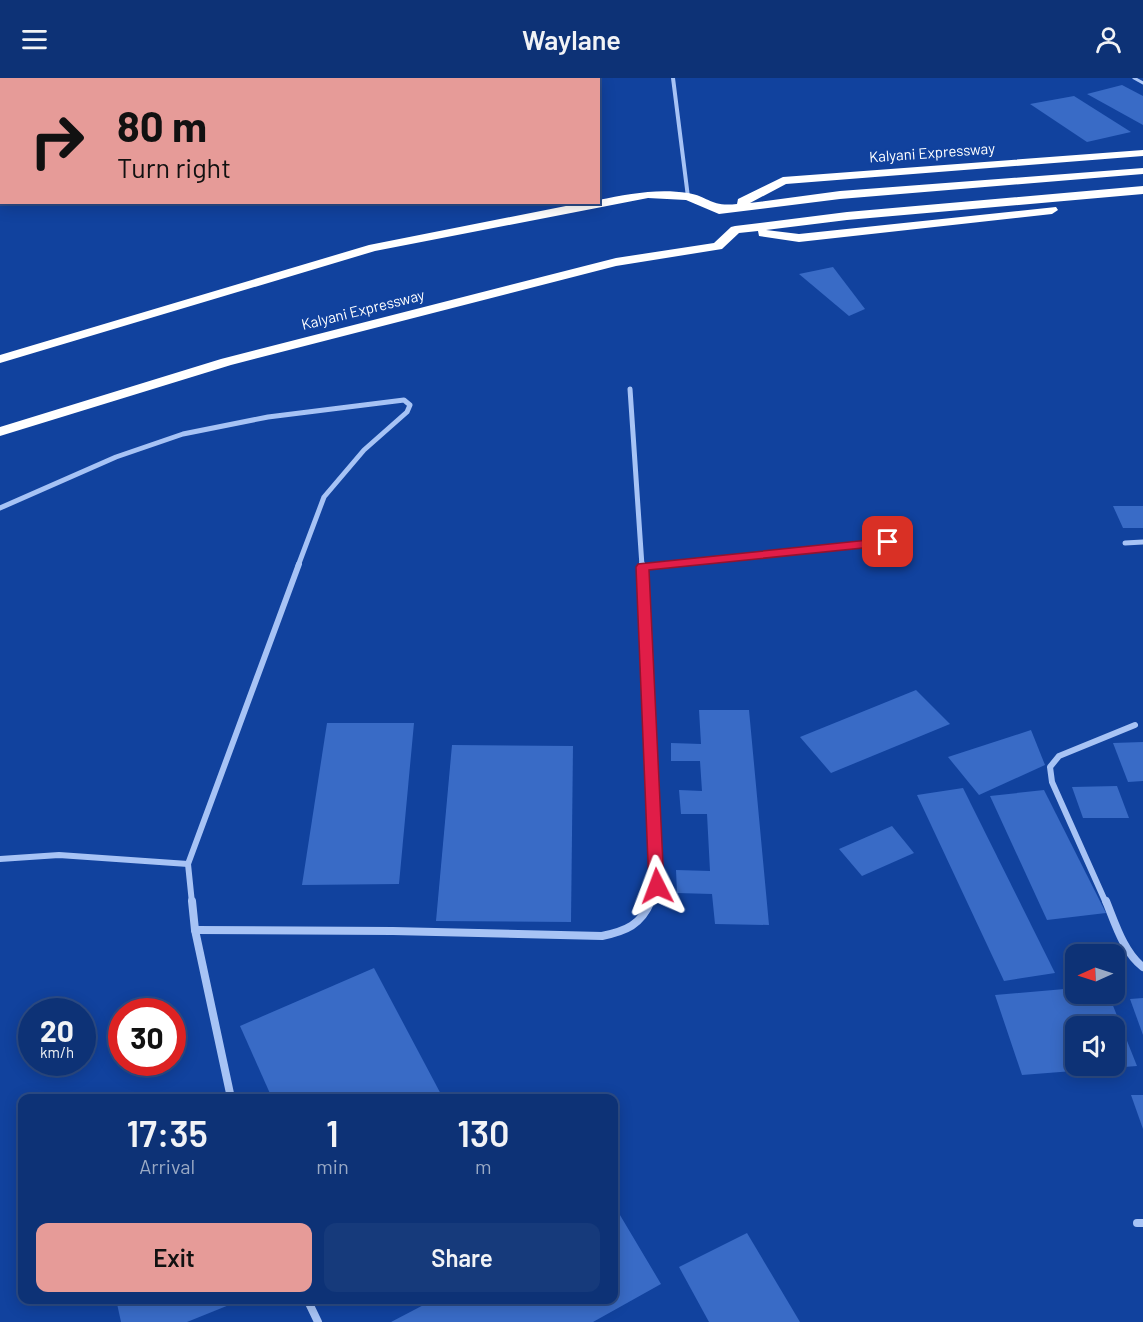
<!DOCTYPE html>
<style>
:root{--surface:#0d3276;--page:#163a7b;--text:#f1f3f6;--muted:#9aaac5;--line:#2d4d88;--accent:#e69b98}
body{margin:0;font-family:Barlow,sans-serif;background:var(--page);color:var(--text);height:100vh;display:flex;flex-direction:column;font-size:22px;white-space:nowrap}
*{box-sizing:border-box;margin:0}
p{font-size:20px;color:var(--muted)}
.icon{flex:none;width:33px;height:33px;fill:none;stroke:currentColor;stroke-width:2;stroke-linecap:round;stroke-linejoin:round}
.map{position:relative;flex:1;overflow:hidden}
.sheet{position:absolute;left:18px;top:1016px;width:600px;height:210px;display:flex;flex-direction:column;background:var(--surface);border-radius:12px;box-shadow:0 3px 15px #0003,0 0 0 2px var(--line)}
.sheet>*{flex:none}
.hud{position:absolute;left:0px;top:0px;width:600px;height:126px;box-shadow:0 3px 15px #0003,0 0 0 2px var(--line);background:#e69b98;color:#111;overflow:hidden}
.needle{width:39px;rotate:267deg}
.tools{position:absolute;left:1065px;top:866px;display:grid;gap:12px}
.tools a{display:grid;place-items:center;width:60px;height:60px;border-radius:12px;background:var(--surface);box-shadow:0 3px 15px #0003,0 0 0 2px var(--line);font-size:30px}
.speed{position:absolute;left:18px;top:920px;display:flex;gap:12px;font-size:30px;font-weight:700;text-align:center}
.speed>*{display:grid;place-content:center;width:78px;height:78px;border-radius:50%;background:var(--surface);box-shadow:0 3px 15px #0003,0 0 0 2px var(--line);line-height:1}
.speed small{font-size:15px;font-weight:400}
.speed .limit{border:9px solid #d22;background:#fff;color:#111}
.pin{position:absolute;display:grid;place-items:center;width:51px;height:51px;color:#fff;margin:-26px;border-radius:12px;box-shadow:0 3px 9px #0006}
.me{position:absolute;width:66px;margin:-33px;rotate:357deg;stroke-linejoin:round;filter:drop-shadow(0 0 4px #0008)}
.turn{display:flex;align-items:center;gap:21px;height:126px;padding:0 18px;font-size:27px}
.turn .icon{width:78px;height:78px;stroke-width:2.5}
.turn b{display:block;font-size:42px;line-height:51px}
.eta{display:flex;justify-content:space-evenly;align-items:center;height:102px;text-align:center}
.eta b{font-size:36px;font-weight:600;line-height:42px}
.cta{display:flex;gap:12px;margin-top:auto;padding:12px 18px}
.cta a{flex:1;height:69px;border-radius:12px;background:var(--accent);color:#111;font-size:24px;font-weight:600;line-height:69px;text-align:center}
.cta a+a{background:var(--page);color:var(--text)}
header{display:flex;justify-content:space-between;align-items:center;height:78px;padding:0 18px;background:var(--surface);font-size:27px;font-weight:600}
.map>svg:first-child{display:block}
.building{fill:#396bc6;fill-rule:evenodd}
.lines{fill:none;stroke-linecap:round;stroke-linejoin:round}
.lane{stroke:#a7c3f5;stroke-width:3}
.street-far3{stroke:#a7c3f5;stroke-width:4}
.street-far2{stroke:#a7c3f5;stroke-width:5}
.street-far1{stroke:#a7c3f5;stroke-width:6}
.street{stroke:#a7c3f5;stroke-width:8}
.highway{fill:#fff;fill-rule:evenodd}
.route{fill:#e11d48;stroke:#92132f;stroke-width:1.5}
.labels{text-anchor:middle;stroke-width:4.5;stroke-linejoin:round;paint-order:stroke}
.far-street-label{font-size:15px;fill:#fff;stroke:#11429e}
</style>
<header><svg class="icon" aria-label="menu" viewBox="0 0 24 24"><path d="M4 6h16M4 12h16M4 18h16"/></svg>Waylane<svg class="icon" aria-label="person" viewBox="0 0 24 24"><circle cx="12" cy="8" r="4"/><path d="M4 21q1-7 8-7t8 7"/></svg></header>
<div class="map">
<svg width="1143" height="1244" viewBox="0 0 1143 1244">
<rect width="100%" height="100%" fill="#11429e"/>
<g class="building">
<path d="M1122 7 1143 18V47L1087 16Z"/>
<path d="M1074 18 1131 54 1087 64 1030 26Z"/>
<path d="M833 189 865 231 849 238 799 196Z"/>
<path d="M1113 428H1143V450H1123Z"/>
<path d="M916 612 950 646 831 695 800 659Z"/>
<path d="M699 632H749L769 847 715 846 712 816 677 815 676 792 710 793 707 736H681L679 712 702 713 700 683H671V665L701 666Z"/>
<path d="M327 645H414L399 806 302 807Z"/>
<path d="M1031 652 1045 687 979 717 948 679Z"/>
<path d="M1143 664V703L1128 704 1113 665Z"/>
<path d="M452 667 573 668 571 844 436 843Z"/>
<path d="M1117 708 1129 740H1083L1072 709Z"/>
<path d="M963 710 1055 895 1004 903 917 717Z"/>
<path d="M1044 712 1106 835 1047 842 990 718Z"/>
<path d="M892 748 914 775 862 798 839 771Z"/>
<path d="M374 890 443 1020H272L240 948Z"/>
<path d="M1076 910V915H1108L1137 988 1022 997 995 917ZM1076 948H1114V987H1076Z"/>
<path d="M1143 920V957L1130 921Z"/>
<path d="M1131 1017H1143V1051Z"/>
<path d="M614 1127 661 1206 593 1244H391L435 1221H614Z"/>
<path d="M747 1155 800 1244H709L679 1189Z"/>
<path d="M116 1221H244L187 1244H121Z"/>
</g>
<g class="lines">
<path class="lane" d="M1134 0 1143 5"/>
<path class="street-far3" d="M673 0 688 119"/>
<g class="street-far2">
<path d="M630 311 642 488"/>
<path d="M0 430 116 379 183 356 268 339 404 322 410 327 407 334 364 372 324 419 298 488"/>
<path d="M1125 465 1143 464"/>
<path d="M653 488 910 462"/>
</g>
<g class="street-far1">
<path d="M642 486 657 808 651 825"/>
<path d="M642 489 668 486"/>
<path d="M0 781 59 777 188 786"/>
<path d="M192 825 188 786 299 486"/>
<path d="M1106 825 1052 704 1050 689 1059 678 1135 647"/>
</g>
<g class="street">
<path d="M192 823 195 852 231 1020"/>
<path d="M1106 823C1115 845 1124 875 1143 889"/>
<path d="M195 852 393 853 602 858C626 853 641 847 651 823"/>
<path d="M1137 1145H1143"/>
<path d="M307 1221 318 1244"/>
</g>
<g class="highway">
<path d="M1143 72V78L786 106 750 125 840 113 1143 90V96L840 121 719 136 686 122 648 120 375 173 0 285V277L369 167 586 124H598V122C629 116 657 110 688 115 710 119 710 129 737 126L738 121 783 99Z"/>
<path d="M1143 108V116L847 142 766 152 799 156 1056 129 1058 132 1052 136 799 164 759 158 758 153 739 155 722 171 616 188 231 287 0 358V349L221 281 616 180 714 165 731 149 735 148 847 134Z"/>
</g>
</g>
<path class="route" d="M888 460 894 464 892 467 649 492 664 808 662 813H651L649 808 636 489 638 486Z"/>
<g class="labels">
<g class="far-street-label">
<text transform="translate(932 75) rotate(-4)" y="5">Kalyani Expressway</text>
<text transform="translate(363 232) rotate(-14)" y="5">Kalyani Expressway</text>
</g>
</g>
</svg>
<div class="tools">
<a><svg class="needle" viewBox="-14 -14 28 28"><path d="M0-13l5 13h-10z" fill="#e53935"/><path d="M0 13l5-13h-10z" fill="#9aaac5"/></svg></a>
<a><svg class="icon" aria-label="sound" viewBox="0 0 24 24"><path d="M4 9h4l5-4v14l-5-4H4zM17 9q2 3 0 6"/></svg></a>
</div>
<div class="speed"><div>20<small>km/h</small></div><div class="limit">30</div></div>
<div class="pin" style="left:888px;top:464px;background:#d93025"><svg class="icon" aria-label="arrive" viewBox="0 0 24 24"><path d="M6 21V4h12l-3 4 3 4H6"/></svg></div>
<svg class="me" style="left:657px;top:808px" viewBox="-20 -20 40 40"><path d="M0-17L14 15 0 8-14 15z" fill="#e11d48" stroke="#fff" stroke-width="4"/></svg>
<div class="hud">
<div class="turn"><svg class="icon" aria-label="right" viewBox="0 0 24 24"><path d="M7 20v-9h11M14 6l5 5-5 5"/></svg><div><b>80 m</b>Turn right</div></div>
</div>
<section class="sheet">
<div class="eta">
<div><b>17:35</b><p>Arrival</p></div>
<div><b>1</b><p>min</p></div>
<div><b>130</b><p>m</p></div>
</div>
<div class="cta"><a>Exit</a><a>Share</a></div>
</section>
</div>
